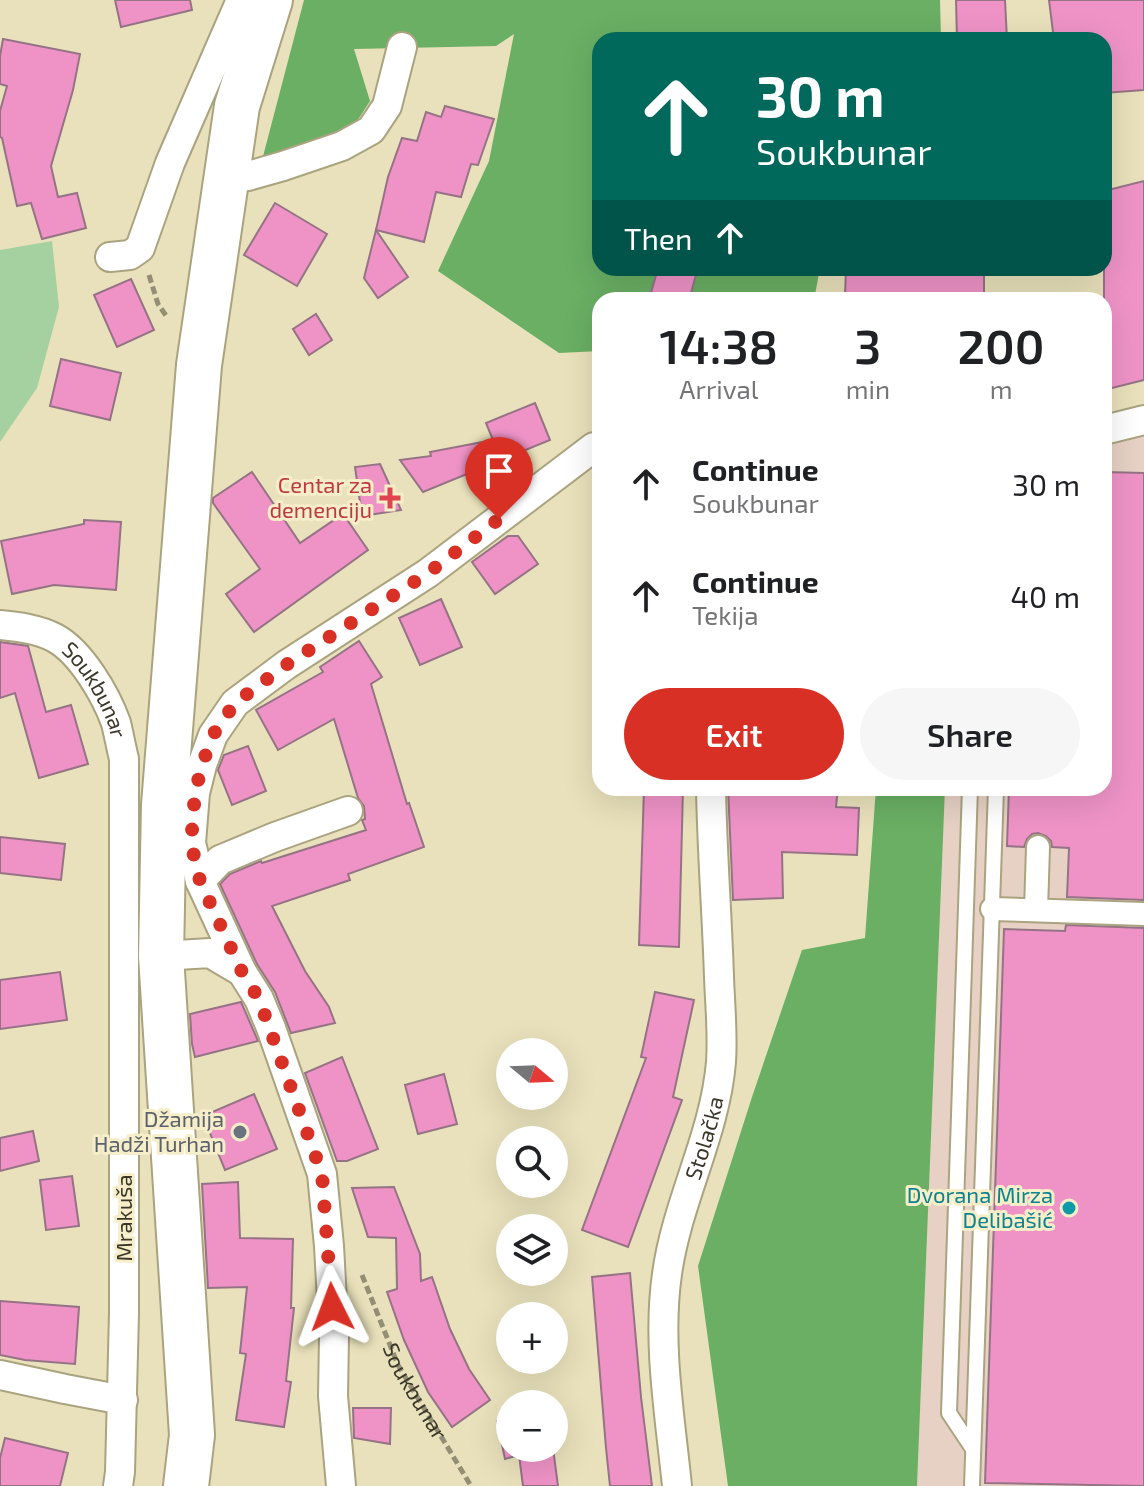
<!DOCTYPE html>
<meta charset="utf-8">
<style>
:root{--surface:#fff;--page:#f6f6f6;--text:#202124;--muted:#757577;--accent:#d93025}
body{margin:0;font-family:"Exo 2",sans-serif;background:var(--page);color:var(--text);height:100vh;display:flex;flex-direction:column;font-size:30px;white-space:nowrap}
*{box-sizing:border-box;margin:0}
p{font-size:26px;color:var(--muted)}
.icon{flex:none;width:44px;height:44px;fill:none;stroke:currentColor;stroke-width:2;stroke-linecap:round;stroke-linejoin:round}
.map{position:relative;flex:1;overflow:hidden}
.drawer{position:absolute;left:592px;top:292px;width:520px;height:504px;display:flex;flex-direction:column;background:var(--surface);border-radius:24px;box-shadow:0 8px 32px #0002}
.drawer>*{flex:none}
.hud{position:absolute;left:592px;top:32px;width:520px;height:244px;border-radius:24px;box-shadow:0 8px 32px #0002;background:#00695c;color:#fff;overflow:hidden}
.needle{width:52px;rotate:109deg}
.tools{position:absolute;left:496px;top:1038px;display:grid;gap:16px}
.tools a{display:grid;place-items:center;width:72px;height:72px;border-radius:50%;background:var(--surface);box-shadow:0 8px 32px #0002;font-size:40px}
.pin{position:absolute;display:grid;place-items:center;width:68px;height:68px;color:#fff;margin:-82px -34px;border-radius:50% 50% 50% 0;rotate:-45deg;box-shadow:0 0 8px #0007}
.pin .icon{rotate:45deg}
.me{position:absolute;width:88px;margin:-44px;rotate:357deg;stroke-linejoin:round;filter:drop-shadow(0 0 6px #0008)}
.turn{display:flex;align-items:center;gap:28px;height:168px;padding:0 32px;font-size:36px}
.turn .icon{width:104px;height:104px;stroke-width:2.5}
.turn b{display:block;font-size:56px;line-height:68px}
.then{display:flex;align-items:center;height:76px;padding:0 32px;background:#0003;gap:16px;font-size:30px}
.eta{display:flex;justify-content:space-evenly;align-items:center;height:136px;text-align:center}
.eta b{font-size:48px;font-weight:600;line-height:56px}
.button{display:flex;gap:16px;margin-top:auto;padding:16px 32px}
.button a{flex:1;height:92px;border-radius:48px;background:var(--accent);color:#fff;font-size:32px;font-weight:600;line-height:92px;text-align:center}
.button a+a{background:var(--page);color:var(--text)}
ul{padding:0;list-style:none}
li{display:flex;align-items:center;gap:24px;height:112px;padding:0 32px}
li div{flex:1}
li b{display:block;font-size:30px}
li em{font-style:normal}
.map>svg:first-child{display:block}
.commercial{fill:#e7d1c5}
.green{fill:#a5d0a0}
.forest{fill:#6aaf64}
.building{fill:#ef93c7;stroke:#957385;stroke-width:2}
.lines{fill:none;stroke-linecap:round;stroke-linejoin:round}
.service-casing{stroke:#aaa37f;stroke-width:18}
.pedestrian-casing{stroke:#aaa37f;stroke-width:26}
.minor-casing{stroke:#aaa37f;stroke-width:32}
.primary-casing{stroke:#aaa37f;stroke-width:48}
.path{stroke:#938e74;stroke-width:5;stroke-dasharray:8 4;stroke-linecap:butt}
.service{stroke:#fff;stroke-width:14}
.pedestrian{stroke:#fff;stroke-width:22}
.minor{stroke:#fff;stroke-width:28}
.primary{stroke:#fff;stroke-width:44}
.route{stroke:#d93025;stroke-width:14;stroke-dasharray:0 25.2}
.health-dot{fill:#e0444e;stroke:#f6eec8;stroke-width:3}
.worship-dot{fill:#6b7280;stroke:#f6eec8;stroke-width:3}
.culture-dot{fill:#0f9aa8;stroke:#f6eec8;stroke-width:3}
.labels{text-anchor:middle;stroke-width:6;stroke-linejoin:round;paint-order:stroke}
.health-label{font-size:22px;fill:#be3a42;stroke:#f6eec8;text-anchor:end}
.street-label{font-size:22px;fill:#3a3729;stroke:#f6eec8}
.worship-label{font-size:22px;fill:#5b616d;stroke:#f6eec8;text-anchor:end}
.culture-label{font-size:22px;fill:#0d838f;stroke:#f6eec8;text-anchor:end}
</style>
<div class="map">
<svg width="1144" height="1486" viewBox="0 0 1144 1486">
<rect width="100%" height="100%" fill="#e9e1bb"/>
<path class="commercial" d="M1144 430V1486H917L945 788H1104V440Z"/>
<path class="green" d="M52 241 59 307 37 388 0 442V250Z"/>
<g class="forest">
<path d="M304 0H940L941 40H600V268H820L814 300H600V351L559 353 438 271 489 161 514 34 496 46 354 49 370 101 343 143 261 164Z"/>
<path d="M876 788H945L917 1486H728L698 1266 752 1097 802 950 865 938Z"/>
</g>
<g class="building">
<path d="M115 0H190L192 10 121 27Z"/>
<path d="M956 0H1005L1007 40H957Z"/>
<path d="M1049 0H1144V90L1104 93V40H1054Z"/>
<path d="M3 39 80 54 73 90 51 166 58 197 77 193 86 228 42 239 31 203 17 206 2 138 0 137V111L7 86 0 84V56Z"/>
<path d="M445 106 494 119 478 165 471 164 461 197 436 192 424 242 376 230 388 177 402 138 417 141 426 112 441 117Z"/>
<path d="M1144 181V380L1104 390V250L1111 249 1104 222V191Z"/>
<path d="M275 203 327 234 297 286 244 255Z"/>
<path d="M376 230 408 277 378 298 364 278Z"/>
<path d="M658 268H672L696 275 689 300H649Z"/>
<path d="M846 268H984V300H935V298L845 295Z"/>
<path d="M131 279 154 330 117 347 94 295Z"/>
<path d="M316 314 332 340 309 355 293 329Z"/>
<path d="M61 359 121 373 110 420 50 406Z"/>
<path d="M535 403 550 440 423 492 400 460 431 456 430 452 493 440 486 423Z"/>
<path d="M380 464 401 510 362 516 355 467Z"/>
<path d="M252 472 300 543 343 514 368 550 254 632 226 594 260 569 213 503V498Z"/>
<path d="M1104 472 1144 473V900L1067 897 1069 848 1052 847 1051 841 1046 836 1038 833 1032 834 1027 839 1024 847 1007 846 1009 788H1104Z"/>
<path d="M84 520 121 522 116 590 54 585 12 594 1 541 84 524Z"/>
<path d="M508 536H518L538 564 495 594 472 562Z"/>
<path d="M441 599 462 647 420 665 399 618Z"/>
<path d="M359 641 382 677 371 684 407 804 409 803 424 847 348 874 350 880 272 906 305 971 329 1007 335 1023 291 1033 275 992 257 964 220 884 230 874 261 861 262 863 366 830 362 820 365 819 364 806 358 798 334 719 278 750 256 710 323 672 320 667Z"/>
<path d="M0 642 28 646 46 712 71 705 88 764 39 778 15 693 0 698Z"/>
<path d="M248 746 266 791 232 805 218 770 224 755Z"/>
<path d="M644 788H683L679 947 639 945Z"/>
<path d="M728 788H838L836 807 859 808 857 855 782 852 783 898 733 900Z"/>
<path d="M0 837 65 844 61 880 0 873Z"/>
<path d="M1066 925 1144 928V1486L985 1483 1004 929 1065 931Z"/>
<path d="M60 972 67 1020 0 1029V980Z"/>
<path d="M655 992 694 1000 673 1097 682 1100 628 1247 582 1230 646 1058 641 1057Z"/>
<path d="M241 1002 258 1041 195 1057 192 1044 190 1014Z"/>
<path d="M342 1057 378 1149 347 1161H337L305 1073Z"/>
<path d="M444 1074 457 1124 418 1134 405 1085Z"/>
<path d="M254 1094 277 1149 225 1170 203 1116Z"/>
<path d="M33 1131 39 1161 0 1171V1138Z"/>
<path d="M72 1176 79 1226 46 1230 40 1180Z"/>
<path d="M238 1182 240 1238 293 1239 291 1308H294L286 1381 291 1382 284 1427 236 1420 246 1354 240 1353 247 1287 208 1288 202 1184Z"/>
<path d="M394 1187 420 1254 421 1281 432 1277 450 1329 469 1369 490 1400 452 1427 428 1392 404 1340 387 1292 397 1289 396 1238 368 1237 352 1188Z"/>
<path d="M630 1273 641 1397 652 1486H610L606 1448 592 1277Z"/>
<path d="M0 1301 79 1307 75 1364 25 1360 0 1355Z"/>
<path d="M353 1408H391L390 1444 354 1438Z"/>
<path d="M510 1418V1448H553L558 1486H523L519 1455 505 1459 497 1421Z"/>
<path d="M5 1438 68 1453 60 1486H0V1458Z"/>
</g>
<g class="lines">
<defs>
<g id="service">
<path d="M970 788 949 1413 973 1449"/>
<path d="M972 1486 996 788"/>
</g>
<g id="pedestrian">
<path d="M992 909 1144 914"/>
<path d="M1036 910 1038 847"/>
</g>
<g id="minor">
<path d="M226 178 248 176 283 166 342 146 371 130 387 106 402 47"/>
<path d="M110 257 130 255 140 248 170 163 241 0"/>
<path d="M1104 430 1144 420"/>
<path id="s2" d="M0 625C19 627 38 629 55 638 81 652 106 695 116 723 119 735 121 747 124 759V1313L120 1472 118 1486"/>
<path d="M200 881 220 860 275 837 348 811"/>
<path d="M161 956 210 953 242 972 259 999 271 1028 322 1174 329 1246 334 1337 333 1396 341 1486"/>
<path d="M242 972 200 881 191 843 195 793 202 765 213 735 235 703 286 665 428 573 594 447"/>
<path d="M0 1375 65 1389 123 1400"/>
<path id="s3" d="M677 1486C670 1416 657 1343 667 1274 677 1201 715 1135 721 1062 723 1034 720 1005 719 977 717 914 712 851 711 788"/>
</g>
<path id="primary" d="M186 1486 192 1435 161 956 164 805 199 365 237 106 270 0"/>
</defs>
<use href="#service" class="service-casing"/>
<use href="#pedestrian" class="pedestrian-casing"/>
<use href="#minor" class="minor-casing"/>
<use href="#primary" class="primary-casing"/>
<g class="path">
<path d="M149 275 158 304 167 317"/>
<path id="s1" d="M362 1275 398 1365 471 1486"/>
</g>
<use href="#service" class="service"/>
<use href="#pedestrian" class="pedestrian"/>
<use href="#minor" class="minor"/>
<use href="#primary" class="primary"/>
</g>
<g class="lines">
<path class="route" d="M332 1307 322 1174 259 999 242 972 200 881 191 843 195 793 202 765 213 735 235 703 286 665 428 573 499 519"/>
</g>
<path class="health-dot" d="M386 486h8v8h8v8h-8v8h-8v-8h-8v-8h8z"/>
<circle class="worship-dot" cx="240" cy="1132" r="8"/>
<circle class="culture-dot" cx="1069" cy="1208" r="8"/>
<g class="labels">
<g class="health-label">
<text x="372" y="493">Centar za<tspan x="372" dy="25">demenciju</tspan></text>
</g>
<g class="street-label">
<text dy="8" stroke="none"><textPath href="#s2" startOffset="124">Soukbunar</textPath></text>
<text dy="8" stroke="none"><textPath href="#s3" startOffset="354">Stolačka</textPath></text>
<text transform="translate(124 1218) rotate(-90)" y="8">Mrakuša</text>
<text dy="8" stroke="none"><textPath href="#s1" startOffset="128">Soukbunar</textPath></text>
</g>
<g class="worship-label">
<text x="224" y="1127">Džamija<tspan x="224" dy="25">Hadži Turhan</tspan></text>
</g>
<g class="culture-label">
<text x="1053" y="1203">Dvorana Mirza<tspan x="1053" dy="25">Delibašić</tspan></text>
</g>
</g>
</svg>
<div class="tools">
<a><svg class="needle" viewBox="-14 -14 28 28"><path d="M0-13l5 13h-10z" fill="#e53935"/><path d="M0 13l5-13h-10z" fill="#757577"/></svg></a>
<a><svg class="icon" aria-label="search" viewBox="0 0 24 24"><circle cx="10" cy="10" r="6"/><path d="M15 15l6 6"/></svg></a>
<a><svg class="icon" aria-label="layers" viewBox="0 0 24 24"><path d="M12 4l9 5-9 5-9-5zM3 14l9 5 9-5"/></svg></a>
<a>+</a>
<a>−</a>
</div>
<div class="pin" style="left:499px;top:519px;background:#d93025"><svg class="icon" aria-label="arrive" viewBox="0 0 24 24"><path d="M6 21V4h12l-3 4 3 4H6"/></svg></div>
<svg class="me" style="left:332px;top:1307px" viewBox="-20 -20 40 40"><path d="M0-17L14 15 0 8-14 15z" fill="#d93025" stroke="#fff" stroke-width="4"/></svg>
<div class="hud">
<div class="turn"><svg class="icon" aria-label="ahead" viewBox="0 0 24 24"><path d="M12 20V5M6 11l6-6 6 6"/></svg><div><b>30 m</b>Soukbunar</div></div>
<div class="then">Then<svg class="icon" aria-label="ahead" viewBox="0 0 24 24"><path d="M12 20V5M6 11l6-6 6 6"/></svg></div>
</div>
<section class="drawer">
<div class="eta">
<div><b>14:38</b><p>Arrival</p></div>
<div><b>3</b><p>min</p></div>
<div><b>200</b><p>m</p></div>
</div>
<ul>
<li><svg class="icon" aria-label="ahead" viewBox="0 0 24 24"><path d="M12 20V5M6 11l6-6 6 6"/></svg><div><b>Continue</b><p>Soukbunar</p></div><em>30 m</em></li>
<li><svg class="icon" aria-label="ahead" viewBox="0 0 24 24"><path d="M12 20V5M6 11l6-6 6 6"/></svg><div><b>Continue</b><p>Tekija</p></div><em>40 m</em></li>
</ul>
<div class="button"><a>Exit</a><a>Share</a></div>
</section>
</div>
